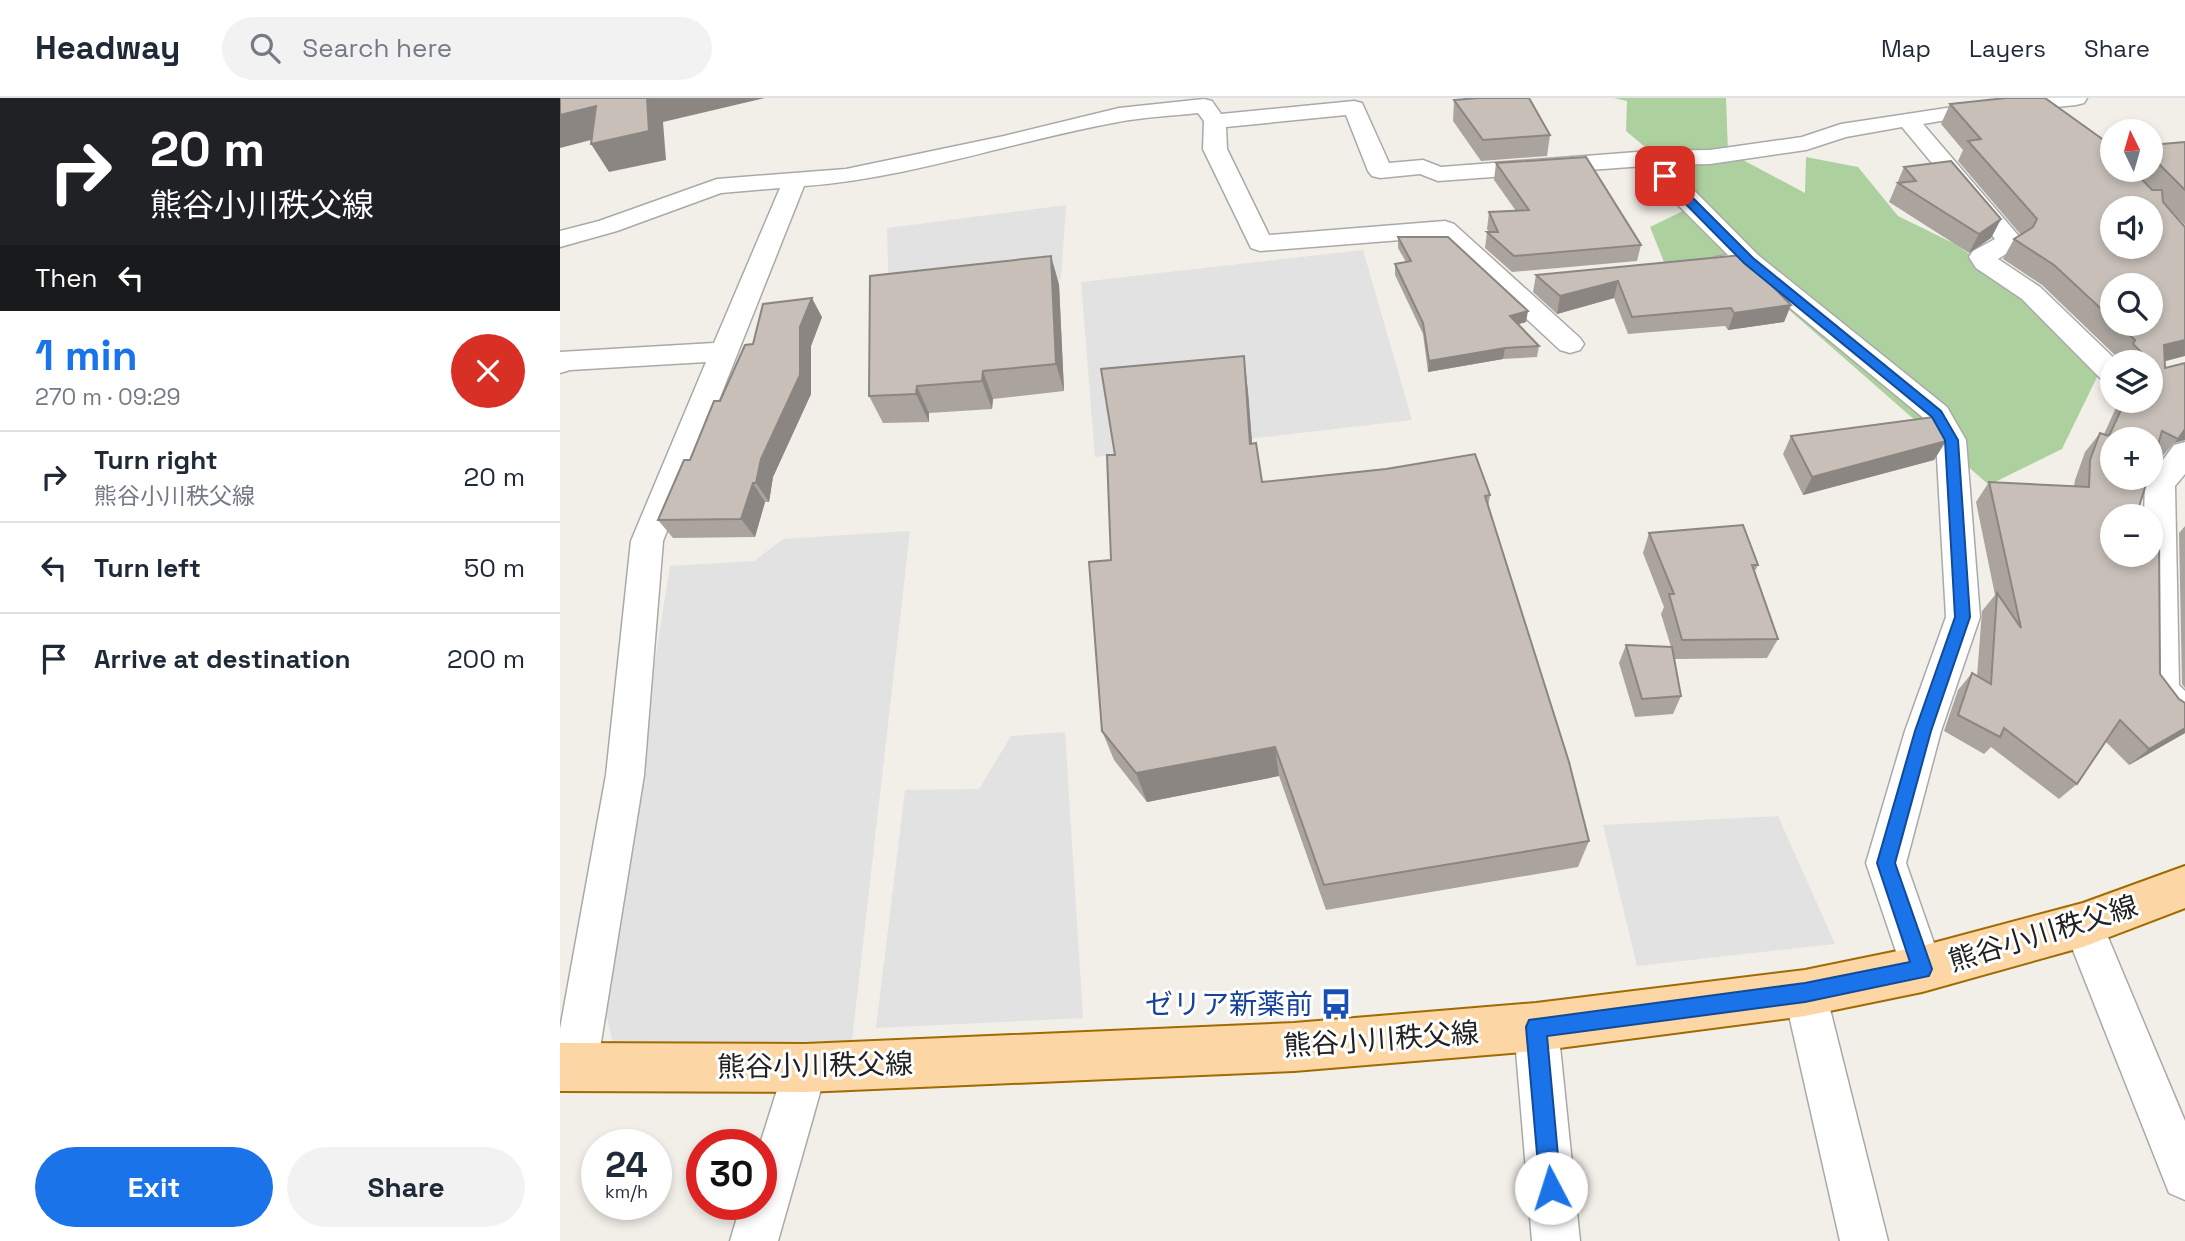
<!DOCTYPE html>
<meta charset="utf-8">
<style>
:root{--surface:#fff;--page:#f2f2f3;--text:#1f2937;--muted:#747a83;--line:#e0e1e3;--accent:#1a73e8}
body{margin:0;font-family:"Space Grotesk","Noto Sans JP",sans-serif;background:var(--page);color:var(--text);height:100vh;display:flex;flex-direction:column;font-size:26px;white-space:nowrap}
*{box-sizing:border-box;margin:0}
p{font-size:23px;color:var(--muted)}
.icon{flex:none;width:38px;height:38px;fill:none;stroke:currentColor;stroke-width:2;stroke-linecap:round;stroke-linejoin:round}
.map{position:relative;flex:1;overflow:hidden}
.details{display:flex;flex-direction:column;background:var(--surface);width:560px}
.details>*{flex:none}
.top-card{background:#202124;color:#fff;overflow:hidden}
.needle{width:46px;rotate:355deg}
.controls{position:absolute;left:1540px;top:21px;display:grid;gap:14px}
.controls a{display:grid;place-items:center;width:63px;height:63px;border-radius:50%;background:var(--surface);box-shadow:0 4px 10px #0003;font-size:35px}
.speed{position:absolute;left:21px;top:1031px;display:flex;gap:14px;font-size:35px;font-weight:700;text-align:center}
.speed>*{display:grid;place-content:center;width:91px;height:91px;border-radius:50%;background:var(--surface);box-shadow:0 4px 10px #0003;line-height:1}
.speed small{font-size:18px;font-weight:400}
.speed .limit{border:10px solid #d22;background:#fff;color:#111}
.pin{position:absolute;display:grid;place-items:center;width:60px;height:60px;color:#fff;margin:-30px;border-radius:14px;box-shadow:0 4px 10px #0006}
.me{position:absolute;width:77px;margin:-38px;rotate:355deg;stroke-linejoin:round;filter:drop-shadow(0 0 5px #0008)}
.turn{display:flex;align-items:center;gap:24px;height:147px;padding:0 35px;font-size:32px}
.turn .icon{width:91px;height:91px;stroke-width:2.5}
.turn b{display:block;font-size:49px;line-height:60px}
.then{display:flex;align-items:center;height:66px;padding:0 35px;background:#0003;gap:14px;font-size:26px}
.round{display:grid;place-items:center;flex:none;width:74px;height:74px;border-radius:37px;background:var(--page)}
.head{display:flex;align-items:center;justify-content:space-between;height:119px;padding:0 35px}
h1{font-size:42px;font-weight:700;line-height:52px;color:var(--accent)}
.primary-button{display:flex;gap:14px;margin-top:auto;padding:14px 35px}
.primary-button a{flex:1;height:80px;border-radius:42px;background:var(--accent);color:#fff;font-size:28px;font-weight:700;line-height:80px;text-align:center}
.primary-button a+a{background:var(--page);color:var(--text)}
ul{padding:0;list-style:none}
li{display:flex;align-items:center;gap:21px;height:91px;padding:0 35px;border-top:2px solid var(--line)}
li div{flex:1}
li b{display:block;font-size:26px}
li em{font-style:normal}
header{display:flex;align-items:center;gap:42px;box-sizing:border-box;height:98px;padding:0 35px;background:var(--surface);border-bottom:2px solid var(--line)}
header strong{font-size:33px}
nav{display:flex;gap:38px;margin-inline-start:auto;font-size:24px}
.search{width:490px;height:63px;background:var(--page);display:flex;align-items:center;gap:18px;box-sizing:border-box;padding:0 24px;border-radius:38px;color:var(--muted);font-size:26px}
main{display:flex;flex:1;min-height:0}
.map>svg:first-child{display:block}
.forest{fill:#add19e}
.parking{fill:#e2e2e2}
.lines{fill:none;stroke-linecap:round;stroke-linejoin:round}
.minor-casing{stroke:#a9a9a9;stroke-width:3}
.primary-casing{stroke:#a06b00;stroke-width:4}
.minor{fill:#fff;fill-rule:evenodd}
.primary{fill:#fcd6a4;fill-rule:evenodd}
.wall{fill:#aba49e;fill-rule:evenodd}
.shaded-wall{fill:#8b8681}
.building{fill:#c7bfb8;stroke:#8b8681;stroke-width:2;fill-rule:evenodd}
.route{fill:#1a73e8;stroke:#114b97;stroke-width:2}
.labels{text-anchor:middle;stroke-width:6;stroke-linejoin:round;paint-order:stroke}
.near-street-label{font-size:28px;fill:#222;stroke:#fff}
.near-transit-label{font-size:28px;fill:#164399;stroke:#fff;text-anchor:end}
</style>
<header>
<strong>Headway</strong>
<div class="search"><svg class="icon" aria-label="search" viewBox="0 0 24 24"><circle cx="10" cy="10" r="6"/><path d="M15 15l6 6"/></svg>Search here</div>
<nav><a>Map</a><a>Layers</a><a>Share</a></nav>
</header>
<main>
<section class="details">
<div class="top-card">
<div class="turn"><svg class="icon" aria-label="right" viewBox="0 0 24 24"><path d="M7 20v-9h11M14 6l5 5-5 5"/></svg><div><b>20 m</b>熊谷小川秩父線</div></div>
<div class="then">Then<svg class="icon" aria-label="left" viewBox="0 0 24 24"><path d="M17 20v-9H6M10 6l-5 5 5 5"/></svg></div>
</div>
<div class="head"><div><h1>1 min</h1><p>270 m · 09:29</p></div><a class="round" style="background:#d93025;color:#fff"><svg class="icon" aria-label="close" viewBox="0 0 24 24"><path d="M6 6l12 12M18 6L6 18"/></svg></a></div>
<ul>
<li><svg class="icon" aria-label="right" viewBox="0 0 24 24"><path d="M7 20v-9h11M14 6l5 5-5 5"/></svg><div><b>Turn right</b><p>熊谷小川秩父線</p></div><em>20 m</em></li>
<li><svg class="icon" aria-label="left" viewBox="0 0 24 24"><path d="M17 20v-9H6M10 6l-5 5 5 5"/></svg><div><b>Turn left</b></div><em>50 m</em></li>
<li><svg class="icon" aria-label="arrive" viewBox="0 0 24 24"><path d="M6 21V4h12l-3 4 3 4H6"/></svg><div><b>Arrive at destination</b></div><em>200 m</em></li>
</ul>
<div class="primary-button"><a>Exit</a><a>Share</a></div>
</section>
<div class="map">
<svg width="1625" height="1143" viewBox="0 0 1625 1143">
<rect width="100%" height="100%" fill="#f2efe9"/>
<path class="forest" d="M1054 0H1166L1168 54 1245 95 1246 59 1298 69 1338 118 1395 146 1463 194 1538 277 1502 351 1429 387 1171 161 1104 164 1090 129 1125 112 1098 85 1104 65 1066 33 1067 3Z"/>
<g class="parking">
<path d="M506 107 501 181 329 199 327 130Z"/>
<path d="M803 152 852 322 535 359 521 184Z"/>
<path d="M350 433 290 960 55 954 42 899 110 468 194 463 223 441Z"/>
<path d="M505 634 523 920 316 930 345 692 419 691 451 638Z"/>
<path d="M1218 718 1275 846 1077 868 1043 727Z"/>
</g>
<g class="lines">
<defs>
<g id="minor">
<path d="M1452 0H1527L1524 5 1516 7 1410 18 1363 26 1463 143 1459 148 1438 161 1480 189 1558 264H1552V284L1542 282 1462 201 1416 170 1409 159 1413 153 1435 141 1342 29 1286 39 1246 52 1150 66 1109 67 1198 157 1387 309 1406 342 1420 519 1381 633 1346 765 1383 871 1377 886 1362 892 1347 886 1306 765 1345 633 1386 519 1376 342 1366 322 1183 171H1155L1151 165 1155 159 1168 157 1112 101 1084 68 878 83 860 76 820 80 812 78 808 73 786 17 666 29 667 51 709 137 885 123 894 126 1020 240 1024 246 1020 252 1010 255 1000 252 879 139 700 153 691 150 643 51 644 23 638 15C612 18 584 19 558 24 453 43 351 80 244 88L103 443 84 677 37 969 31 985 15 991 0 985V931L46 677 71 443 146 264 10 272 0 275V254L154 245 220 90 161 95 57 133 0 149V133L39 123 157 81 286 71 444 38 559 10 644 1 652 3 661 16 794 3 802 5 829 65 863 62 881 69 1090 53 1150 52 1242 39 1281 26Z"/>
<path d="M1625 344V376L1615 388 1619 587 1625 593V631C1607 625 1592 610 1583 593L1584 457H1591V418H1584L1585 386 1614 347Z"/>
<path d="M1523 807 1537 813 1625 1023V1102L1609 1095 1503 827 1509 813Z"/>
<path d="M1245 874 1260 880 1266 895 1328 1143H1280L1224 895 1230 880Z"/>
<path d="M976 907 991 914 998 929 1020 1143H972L954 929 961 914Z"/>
<path d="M245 948 261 954 267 970 218 1143H170L181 1106H201L200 1046 229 954Z"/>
</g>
<path id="primary" d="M1625 768V810L1523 849 1362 894 1245 918 976 953 734 973 245 994 0 993V945L245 946 734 925 976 905 1245 872 1362 848 1523 805Z"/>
</defs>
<use href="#minor" class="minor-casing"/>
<use href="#primary" class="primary-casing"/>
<use href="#minor" class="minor"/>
<use href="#primary" class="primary"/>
</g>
<g class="wall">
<path d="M894 2 990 37 987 58 921 63 893 23Z"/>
<path d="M1390 6 1552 72H1591V47L1625 44V127L1603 103 1605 270 1625 265V342L1614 345 1601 360 1595 357 1552 418 1600 576 1619 601 1625 605V635L1569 667 1546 644 1517 686 1499 701 1431 649 1424 656 1384 633 1398 592 1412 575 1417 578 1422 513 1435 497 1416 404 1429 384 1514 388 1515 382 1525 354 1540 335 1544 336 1559 303H1591V264H1559L1560 262 1482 187 1443 161 1454 141 1461 137 1398 63 1403 52 1381 26ZM1552 187 1591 226H1552Z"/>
<path d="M936 65 1081 147 1077 163 952 174 925 150 927 134H929L927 131 929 114 956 113 934 82Z"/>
<path d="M1344 69 1441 121 1431 140 1409 155 1329 104Z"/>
<path d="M838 139 966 224 958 226 979 248 977 259 943 261 868 274 863 236 835 177V166L846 164 838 150Z"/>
<path d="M1182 157 1231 207 1224 224 1168 232 1165 228 1068 236 1054 200 997 216 973 194 976 177Z"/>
<path d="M499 186 504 293 433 301 432 311 369 315V324L323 325 309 298Z"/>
<path d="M262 219 251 248V296L213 379 209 404H205L195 439 113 440 98 422 160 303 193 246Z"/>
<path d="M684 258 688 294 692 346 702 384 930 397 928 409 1029 743 1018 769 766 812 719 678 587 704 554 662 542 633 551 462Z"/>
<path d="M1231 338 1386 343 1374 362 1243 397 1223 356Z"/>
<path d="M1625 428V590L1622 586 1619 435Z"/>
<path d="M1089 435 1198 467 1195 473 1218 541 1207 560 1114 561 1121 598 1113 616 1075 619 1059 565 1066 547 1111 549 1101 516 1104 509 1083 455Z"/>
</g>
<g class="shaded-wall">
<path d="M87 0H205L103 24 106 62 49 74 31 46Z"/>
<path d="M36 8 54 36 0 50V17Z"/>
<path d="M1441 121 1431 140 1409 155 1419 136Z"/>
<path d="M491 158 499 186 504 293 496 266Z"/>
<path d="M1058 183 1054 200 997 216 1000 198Z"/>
<path d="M252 200 262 219 251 248V296L213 379 209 404 196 385 201 361 240 229Z"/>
<path d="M1231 207 1224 224 1168 232 1174 215Z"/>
<path d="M968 213 966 224 949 229 950 218Z"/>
<path d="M1625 242V258L1591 267 1604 247Z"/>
<path d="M945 250 943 261 868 274 869 263Z"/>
<path d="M684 258 688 294 695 381 690 346Z"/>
<path d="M423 273 433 301 432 311 422 283Z"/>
<path d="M357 288 369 315V324L356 296Z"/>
<path d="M1625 330V342L1614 345 1618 341Z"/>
<path d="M1386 343 1374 362 1243 397 1252 379Z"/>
<path d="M193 385 205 404 195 439 181 421Z"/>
<path d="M1625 630V635L1569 667 1589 651Z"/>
<path d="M715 649 719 678 587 704 576 675Z"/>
</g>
<g class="building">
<path d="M0 0H87L89 33 31 46 36 8 0 17Z"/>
<path d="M918 0H969L990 37 923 42 894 2Z"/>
<path d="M1446 0H1485L1552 48V72H1573L1592 92H1602L1603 104 1625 129V242L1604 247 1605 270 1625 265V331L1618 341 1602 333 1591 371V341H1552V380H1588L1576 418H1552V457H1591V442L1599 437 1600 576 1619 601 1625 605V630L1589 651 1560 622 1517 686 1444 630 1440 639 1398 617 1412 575 1431 586 1437 495 1461 530 1429 384 1529 389 1530 362 1540 335 1549 338 1565 303H1591V264H1583L1585 258 1573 246 1575 242 1557 226H1591V187H1552V221L1494 167 1454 141 1473 129 1477 121 1408 43 1421 41 1390 6ZM1552 110H1591V149H1552Z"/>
<path d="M1625 44V92L1591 58V47Z"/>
<path d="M1026 59 1081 147 954 158 927 134H938L929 114 969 112 936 65Z"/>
<path d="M1391 63 1441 121 1419 136 1338 85 1356 83 1344 69Z"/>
<path d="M838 139H888L968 213 950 218 979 248 945 250 869 263 863 225 835 166 851 163Z"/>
<path d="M1182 157 1231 207 1174 215 1171 210 1072 219 1058 183 1000 198 976 177Z"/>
<path d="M491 158 496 266 423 273 422 283 357 288 356 296 309 298 310 178Z"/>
<path d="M252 200 240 229V277L201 361 196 385H193L181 421 98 422 124 362H130L154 303H160L185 247 193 246 203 206Z"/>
<path d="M684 258 690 346 696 345 702 384 826 371 915 356 930 397 925 398 1009 664 1029 743 764 787 715 649 576 675 542 633 529 464 551 462 547 357H555L541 271Z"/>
<path d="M1381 318 1386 343 1252 379 1231 338Z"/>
<path d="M1183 427 1198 467H1192L1218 541 1122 542 1109 496H1114L1089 435Z"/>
<path d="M1066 547 1112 549 1121 598 1082 601Z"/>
</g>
<path class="route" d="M1101 76H1109L1193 160 1381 313 1398 342 1410 519 1371 633 1335 765 1372 871 1369 878 1245 904 987 938 1001 1090 998 1097 991 1100 983 1097 980 1090 966 929 969 922 1245 885 1350 864 1317 765 1355 633 1395 519 1385 342 1372 319 1184 165 1101 81Z"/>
<defs>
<symbol id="bus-bare" viewBox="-9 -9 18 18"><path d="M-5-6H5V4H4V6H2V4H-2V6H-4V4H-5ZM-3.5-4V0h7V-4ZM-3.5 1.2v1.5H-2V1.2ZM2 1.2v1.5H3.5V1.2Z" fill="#1a4fb4" stroke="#fff" stroke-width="2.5" paint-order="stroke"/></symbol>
</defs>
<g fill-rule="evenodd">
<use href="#bus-bare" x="754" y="884" width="44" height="44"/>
</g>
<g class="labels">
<g class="near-street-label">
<text transform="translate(1483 835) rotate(-17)" y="10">熊谷小川秩父線</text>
<text transform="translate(821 941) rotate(-4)" y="10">熊谷小川秩父線</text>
<text transform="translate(255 967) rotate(-1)" y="10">熊谷小川秩父線</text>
</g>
<g class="near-transit-label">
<text x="753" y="916">ゼリア新薬前</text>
</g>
</g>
</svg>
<div class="controls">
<a><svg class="needle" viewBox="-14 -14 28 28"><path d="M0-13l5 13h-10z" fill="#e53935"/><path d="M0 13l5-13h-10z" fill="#747a83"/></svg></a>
<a><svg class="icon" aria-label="sound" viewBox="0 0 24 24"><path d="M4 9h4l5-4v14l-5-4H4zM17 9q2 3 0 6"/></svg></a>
<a><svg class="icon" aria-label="search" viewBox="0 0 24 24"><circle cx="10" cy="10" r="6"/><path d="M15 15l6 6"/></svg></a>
<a><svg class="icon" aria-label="layers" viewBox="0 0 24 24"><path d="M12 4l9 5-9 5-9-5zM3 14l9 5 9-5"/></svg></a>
<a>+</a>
<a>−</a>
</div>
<div class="speed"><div>24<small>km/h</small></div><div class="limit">30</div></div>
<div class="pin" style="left:1105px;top:78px;background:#d93025"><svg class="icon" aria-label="arrive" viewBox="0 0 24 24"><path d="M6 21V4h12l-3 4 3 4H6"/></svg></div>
<svg class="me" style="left:991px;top:1090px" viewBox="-20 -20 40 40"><circle r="19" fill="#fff"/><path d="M0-13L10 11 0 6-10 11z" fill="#1a73e8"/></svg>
</div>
</main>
